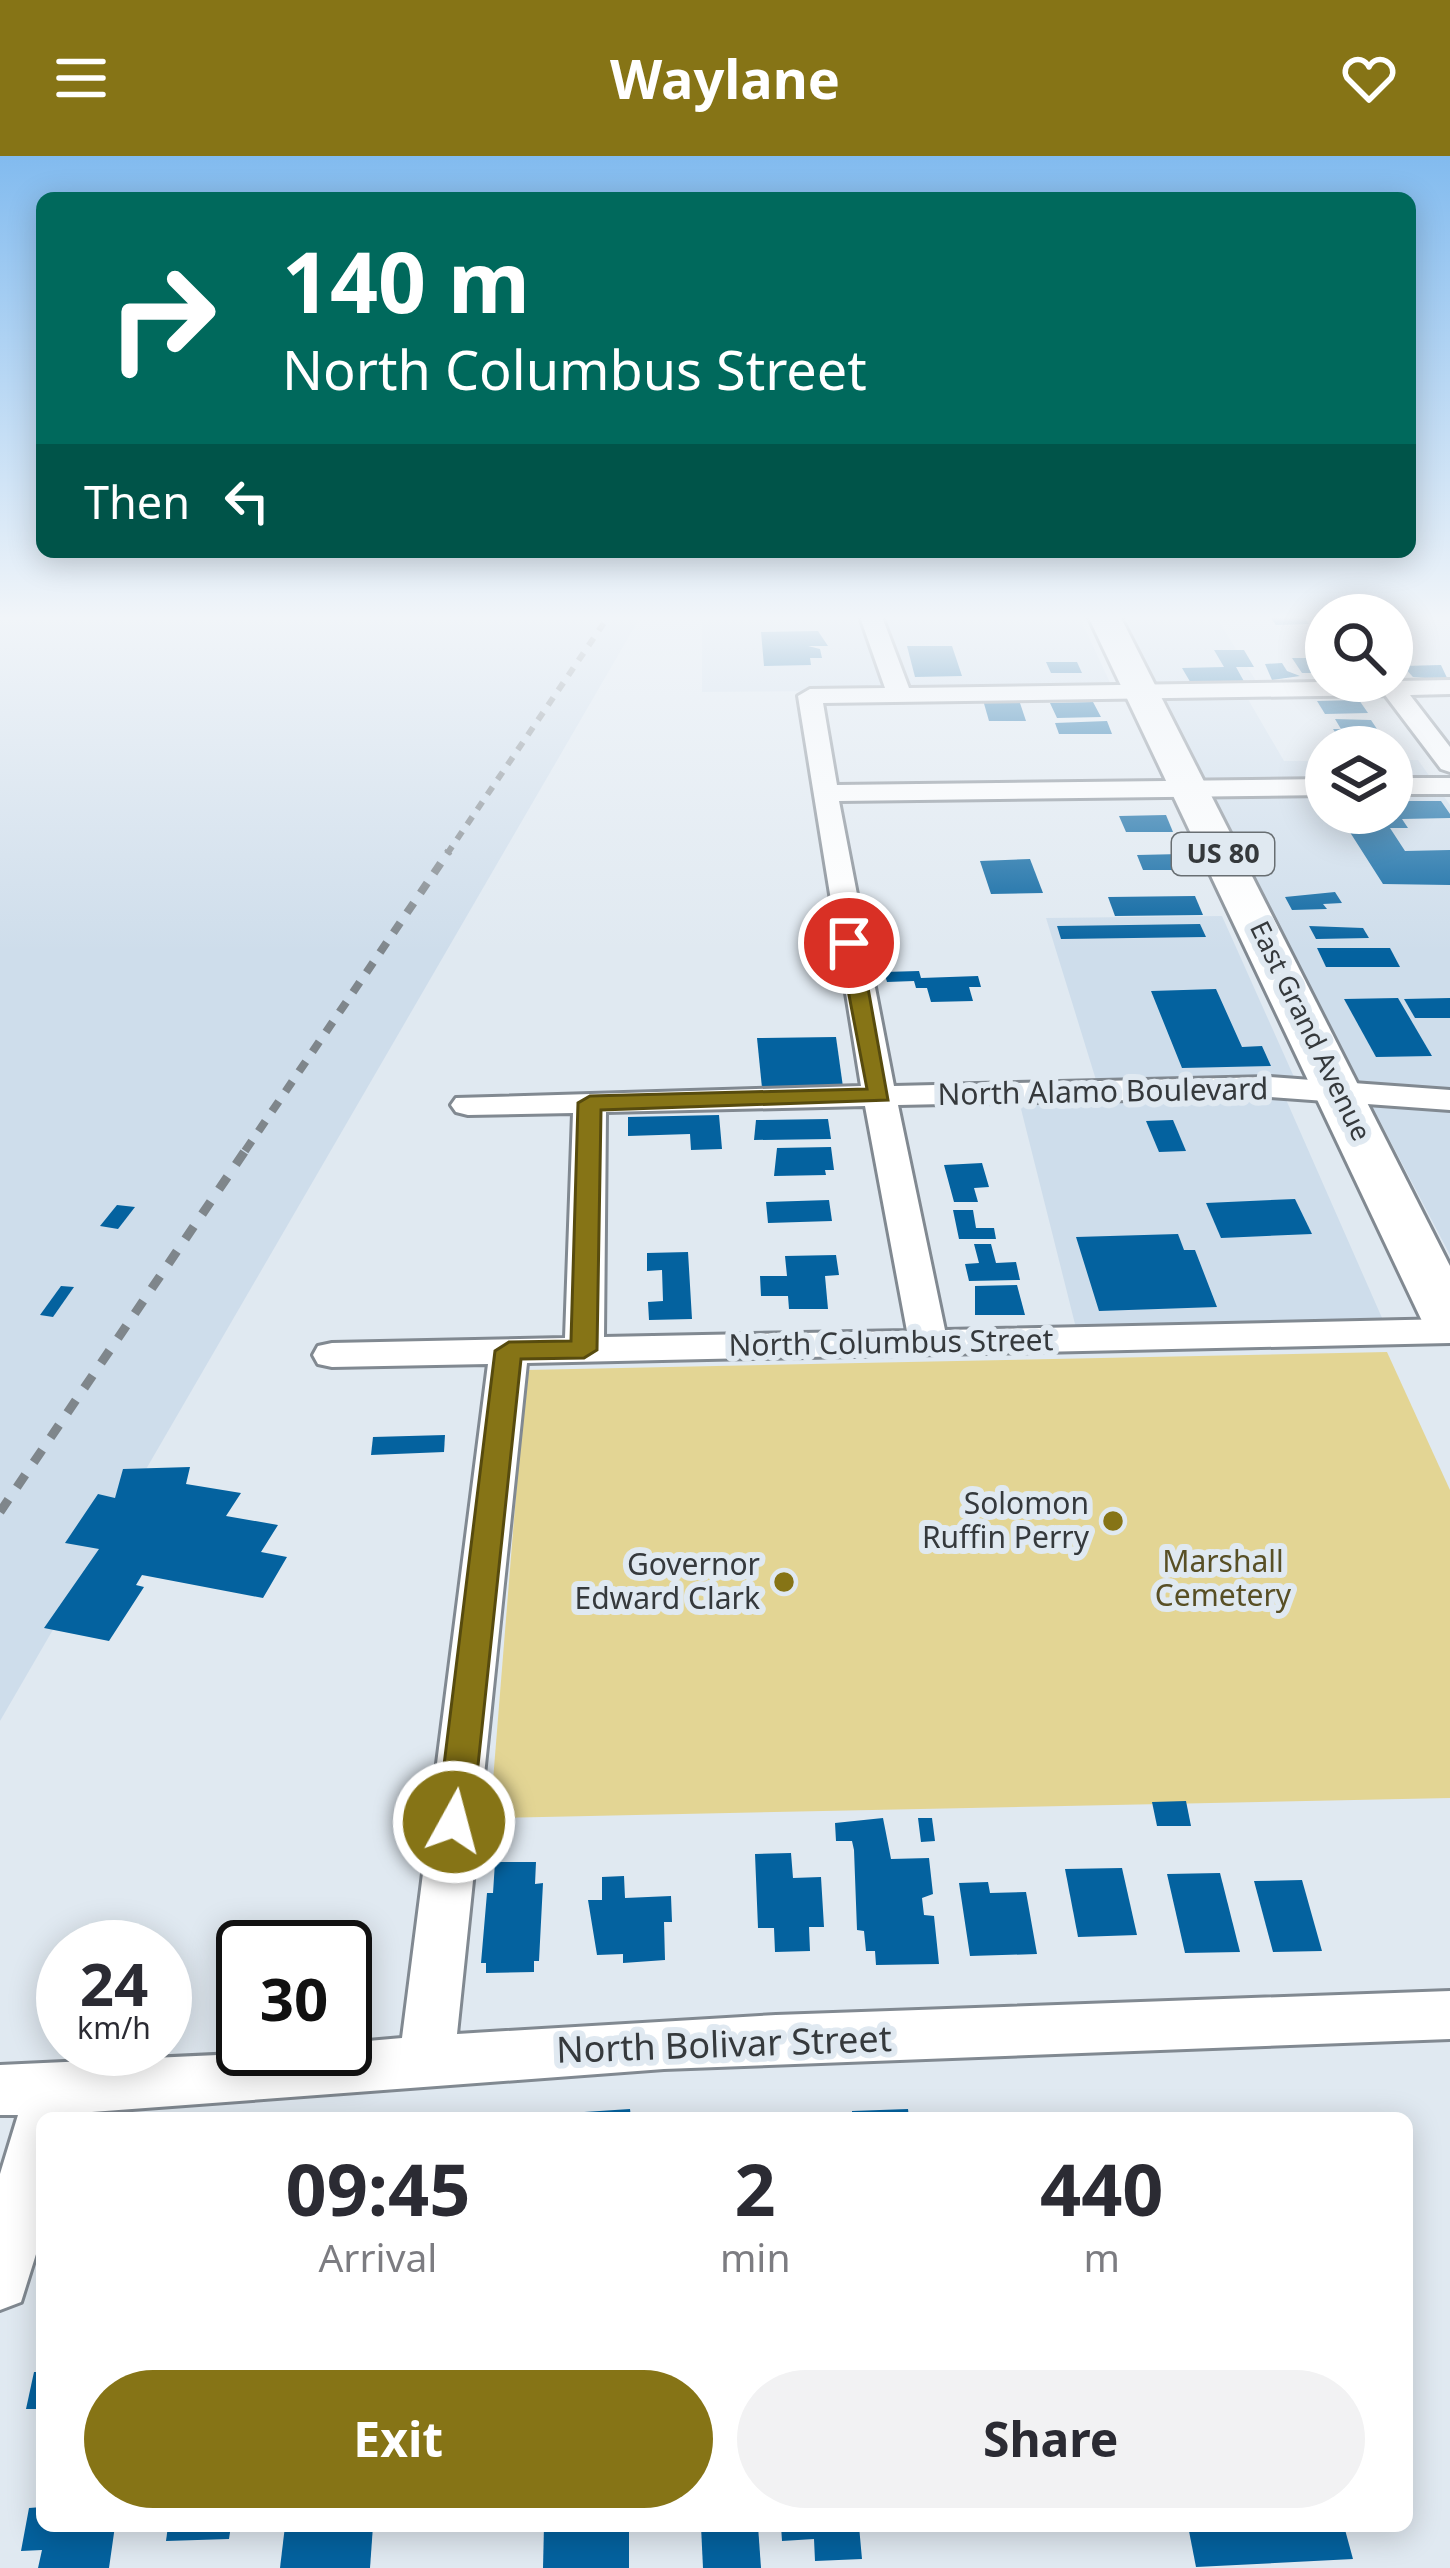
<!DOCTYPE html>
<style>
:root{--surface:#fff;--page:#f2f2f3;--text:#2b2b33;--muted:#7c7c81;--accent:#867416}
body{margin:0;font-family:"Noto Sans",sans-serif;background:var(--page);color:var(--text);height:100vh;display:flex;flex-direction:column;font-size:45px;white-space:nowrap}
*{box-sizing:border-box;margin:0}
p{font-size:39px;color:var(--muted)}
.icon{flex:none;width:66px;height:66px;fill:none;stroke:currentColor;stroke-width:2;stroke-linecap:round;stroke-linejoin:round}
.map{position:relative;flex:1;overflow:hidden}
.drawer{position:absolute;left:36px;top:1956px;width:1377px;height:420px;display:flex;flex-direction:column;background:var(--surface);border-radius:18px;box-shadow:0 6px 30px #0003}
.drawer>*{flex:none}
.hud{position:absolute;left:36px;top:36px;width:1380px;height:366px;border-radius:18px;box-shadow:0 6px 30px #0003;background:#00695c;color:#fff;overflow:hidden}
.controls{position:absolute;left:1305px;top:438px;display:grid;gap:24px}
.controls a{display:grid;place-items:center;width:108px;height:108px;border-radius:50%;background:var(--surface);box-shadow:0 6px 30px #0003;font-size:60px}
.speed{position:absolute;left:36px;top:1764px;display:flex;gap:24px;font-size:60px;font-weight:700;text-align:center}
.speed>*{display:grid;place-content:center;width:156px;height:156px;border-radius:50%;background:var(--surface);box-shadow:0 6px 30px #0003;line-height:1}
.speed small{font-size:30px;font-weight:400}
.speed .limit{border:6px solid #111;border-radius:18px;background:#fff;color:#111}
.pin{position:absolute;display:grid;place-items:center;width:102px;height:102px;color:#fff;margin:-51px;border:6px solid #fff;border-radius:50%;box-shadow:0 3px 12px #0007}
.me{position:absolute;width:132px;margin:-66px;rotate:7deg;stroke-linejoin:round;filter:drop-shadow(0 0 9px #0008)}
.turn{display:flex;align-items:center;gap:42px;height:252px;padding:0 48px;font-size:54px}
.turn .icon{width:156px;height:156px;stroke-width:2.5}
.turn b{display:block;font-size:84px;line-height:102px}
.then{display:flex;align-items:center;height:114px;padding:0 48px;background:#0003;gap:24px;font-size:45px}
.eta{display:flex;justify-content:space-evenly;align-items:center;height:204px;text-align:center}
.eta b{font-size:72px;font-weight:700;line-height:84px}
.primary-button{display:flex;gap:24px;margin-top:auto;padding:24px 48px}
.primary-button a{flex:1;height:138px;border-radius:72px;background:var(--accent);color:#fff;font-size:48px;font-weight:700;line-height:138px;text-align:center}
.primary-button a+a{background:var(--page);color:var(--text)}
header{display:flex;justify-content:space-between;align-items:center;height:156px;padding:0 48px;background:var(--accent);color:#fff;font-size:54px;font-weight:700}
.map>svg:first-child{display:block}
.built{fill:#ceddeb}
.green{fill:#e3d594}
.building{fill:#04629f}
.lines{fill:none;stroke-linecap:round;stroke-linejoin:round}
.minor-casing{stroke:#818991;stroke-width:6}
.highway-casing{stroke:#818991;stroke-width:6}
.minor{fill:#fff;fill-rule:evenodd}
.highway{fill:#fff;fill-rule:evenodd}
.rail-far2{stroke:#7f868b;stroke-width:6;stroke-dasharray:9 9;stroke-linecap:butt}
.rail-far1{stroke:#7f868b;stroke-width:8;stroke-dasharray:12 12;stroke-linecap:butt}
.rail{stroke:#7f868b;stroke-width:9;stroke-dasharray:15 15;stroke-linecap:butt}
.route{fill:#867416;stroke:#574b0e;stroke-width:3}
.poi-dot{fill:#867416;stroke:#e0e9f1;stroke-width:4.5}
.labels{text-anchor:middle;stroke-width:12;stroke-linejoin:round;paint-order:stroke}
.shield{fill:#e0e9f1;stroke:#686e72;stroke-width:3}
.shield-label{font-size:27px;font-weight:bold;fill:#35393c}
.far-street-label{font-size:27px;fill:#35393c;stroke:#e0e9f1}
.street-label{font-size:30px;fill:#35393c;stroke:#e0e9f1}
.poi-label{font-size:30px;fill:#35393c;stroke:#e0e9f1;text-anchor:end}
.park-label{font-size:30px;fill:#584f25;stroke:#e0e9f1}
.near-street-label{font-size:36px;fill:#35393c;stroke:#e0e9f1}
</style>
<header><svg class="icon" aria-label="menu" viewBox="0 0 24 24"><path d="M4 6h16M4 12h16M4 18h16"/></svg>Waylane<svg class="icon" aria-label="heart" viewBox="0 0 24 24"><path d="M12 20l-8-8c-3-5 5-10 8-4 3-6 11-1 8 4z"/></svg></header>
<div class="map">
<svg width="1450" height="2412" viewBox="0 0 1450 2412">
<rect width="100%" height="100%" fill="#e0e9f1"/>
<g class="built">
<path d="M0 458H642L0 1565Z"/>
<path d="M702 458H1078L1113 533 702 536Z"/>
<path d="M1114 458H1214L1256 525 1238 526 1284 605H1326V657H1392V604H1418L1450 649V1099Z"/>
<path d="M1222 760 1294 921 1277 923 1386 1171 1077 1176 1014 925 1096 924 1046 762Z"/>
</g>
<path class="green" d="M1387 1196 1450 1334V1642L490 1662 526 1214Z"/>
<g class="building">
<path d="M1268 458H1301L1309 468 1276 469Z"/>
<path d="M818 475 828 490H808L820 493 822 502H810L811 509 764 510 761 476Z"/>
<path d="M907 490H952L962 520 915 521Z"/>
<path d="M1214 494H1244L1254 511H1236L1246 529H1192L1182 512 1224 511Z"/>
<path d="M1292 502H1323L1326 524 1317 517H1302Z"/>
<path d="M1046 506H1077L1082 517H1051Z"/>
<path d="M1282 507 1287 515 1300 520 1272 524 1265 508Z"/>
<path d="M1441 509 1448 524 1413 521 1403 510Z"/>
<path d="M983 544H1019L1026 565H989Z"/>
<path d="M1359 544 1368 557 1325 558 1317 545Z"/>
<path d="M1093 546 1101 561 1057 562 1050 547Z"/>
<path d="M1335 563 1371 564 1381 579H1337L1333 573H1341Z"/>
<path d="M1107 565 1112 578H1059L1055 567Z"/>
<path d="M1392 645H1441L1450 658V662L1402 663 1408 672H1390L1405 695 1450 694V729L1383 728 1346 670 1369 669 1361 657H1392Z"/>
<path d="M1166 659 1173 676H1126L1119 660Z"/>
<path d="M1181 698 1188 714H1143L1137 699Z"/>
<path d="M1030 703 1043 737 991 738 980 705Z"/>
<path d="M1335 736 1342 747 1323 748 1327 753 1292 754 1285 741Z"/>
<path d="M1195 740 1203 759 1115 760 1108 741Z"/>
<path d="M1200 768 1206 781 1061 783 1057 770Z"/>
<path d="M1309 770 1363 772 1369 782 1316 783Z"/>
<path d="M1317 792H1390L1400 811H1326Z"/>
<path d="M919 815 921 822 978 820 981 831H969L973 845 931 846 927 832H916L914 825 887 826 884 816Z"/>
<path d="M1216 833 1242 891 1262 890 1271 910 1182 912 1151 835Z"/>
<path d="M1398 842 1432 900 1376 901 1344 843Z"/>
<path d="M1450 842V862H1415L1404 843Z"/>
<path d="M836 881 843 931 762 932 757 882Z"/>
<path d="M719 959 722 993 691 994 690 978 628 980V961Z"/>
<path d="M828 963 831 983 754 984 756 964Z"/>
<path d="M1173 964 1186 995 1159 996 1146 965Z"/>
<path d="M831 991 834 1014H825L826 1019 774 1020 777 992Z"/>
<path d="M982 1007 989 1031 974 1032 978 1046H954L944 1009Z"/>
<path d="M1295 1043 1312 1078 1221 1082 1206 1047Z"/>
<path d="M829 1044 832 1065 768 1067 766 1046Z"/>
<path d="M117 1049 135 1051 118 1073 100 1070Z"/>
<path d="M953 1054H973L976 1072H994L996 1083H959Z"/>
<path d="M1178 1078 1184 1094H1195L1217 1151 1099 1155 1076 1081Z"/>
<path d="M974 1088H991L996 1107 1016 1106 1020 1124 969 1125 965 1108 979 1107Z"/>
<path d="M688 1096 692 1163 649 1164 648 1146 663 1145 662 1114 647 1115V1097Z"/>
<path d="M836 1099 839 1119 825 1120 828 1153H789L788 1140H761L760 1120H787L785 1100Z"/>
<path d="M1017 1129 1025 1159H975V1130Z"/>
<path d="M61 1130 74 1131 53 1161 40 1159Z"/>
<path d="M445 1279 444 1296 371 1299 373 1281Z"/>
<path d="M190 1311 186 1328 241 1337 226 1360 278 1369 261 1396 287 1401 263 1442 142 1419 136 1429 144 1431 109 1485 44 1472 99 1393 65 1387 98 1338 115 1342 123 1313Z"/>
<path d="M1186 1645 1191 1670H1157L1152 1646Z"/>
<path d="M883 1662 891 1703 929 1702 933 1738 922 1742 924 1759 934 1760 939 1808 876 1809 875 1795H866L864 1775 857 1774 854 1694 852 1685H836L835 1667Z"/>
<path d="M918 1662H932L935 1685 921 1686Z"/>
<path d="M791 1697 793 1722 821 1721 824 1771H809L810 1795 775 1796 774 1772H758L755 1698Z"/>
<path d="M495 1706H536L535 1728 543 1727 539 1805H534V1816L486 1817V1807H481L487 1737H493Z"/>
<path d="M1122 1712 1137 1779 1078 1781 1065 1713Z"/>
<path d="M1220 1717 1240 1796 1185 1797 1167 1718Z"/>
<path d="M624 1720 625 1742 671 1740 672 1766H664L665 1804 623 1807V1798L597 1799 588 1744H602V1721Z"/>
<path d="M1302 1724 1322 1795 1273 1796 1254 1725Z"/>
<path d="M988 1726 990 1737 1026 1736 1037 1798 970 1800 959 1727Z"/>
<path d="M630 1953 631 1962H569V1957Z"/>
<path d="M908 1953 909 1962H852V1955Z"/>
<path d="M34 2216H42V2253H26Z"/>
<path d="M42 2351V2370H115L109 2412H38L42 2394 21 2395 29 2352Z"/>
<path d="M168 2370H231L229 2383 166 2385Z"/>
<path d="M285 2370H373L370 2412H280Z"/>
<path d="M544 2370H629V2412H543Z"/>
<path d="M701 2370H758L761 2412H703Z"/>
<path d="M781 2370H859L862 2403 815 2405 814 2383 782 2385Z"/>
<path d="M1188 2370H1344L1353 2403 1196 2411Z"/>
</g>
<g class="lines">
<defs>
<g id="minor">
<path d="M859 458H881L909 532 1392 525V519L1399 525 1450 524V538L1410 539 1450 591V616L1441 613 1385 539 823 547 837 629 1326 623V639L839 645 894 930 1270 921 1450 934V954L1270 941 898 949 945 1174 1450 1163V1187L527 1207 457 1878 776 1859 1450 1835V1883L664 1913 65 1958 67 1962H42V2079L21 2146 0 2154V2018L18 1959H0V1909L345 1893V1887L402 1882 488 1208 332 1211 318 1208 313 1199 318 1190 332 1187 565 1182 573 957 468 959 456 956 451 949 456 942 861 930 798 540 810 533 885 532ZM865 950 907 1175 604 1181 606 956Z"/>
<rect x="1328" y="458" width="22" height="1"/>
<rect x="1392" y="622" width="58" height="16"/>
</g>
<path id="highway" d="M1087 458H1119L1450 1110V1182L1430 1177 1422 1165Z"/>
</defs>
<use href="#minor" class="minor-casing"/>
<use href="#highway" class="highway-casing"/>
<use href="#minor" class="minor"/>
<use href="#highway" class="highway"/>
<path class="rail-far2" d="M447 698 610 458"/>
<path class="rail-far1" d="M245 995 449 695"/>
<path class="rail" d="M0 1356 247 992"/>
</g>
<linearGradient id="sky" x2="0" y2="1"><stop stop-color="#82bbef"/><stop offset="0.58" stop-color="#f1f5f9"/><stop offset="1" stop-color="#f1f5f9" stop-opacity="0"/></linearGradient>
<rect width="1450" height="796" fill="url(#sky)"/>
<path class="route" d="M849 780 860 787 888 944 601 954 597 1194 584 1202 521 1203 472 1666 466 1676H442L437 1666 495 1195 509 1186 571 1185 578 947 590 940 867 933 839 787Z"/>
<g class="poi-dot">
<circle cx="1113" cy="1365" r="12"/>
<circle cx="784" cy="1426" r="12"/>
</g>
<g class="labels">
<rect class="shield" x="1172" y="677" width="102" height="42" rx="9"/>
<g class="shield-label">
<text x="1223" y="707">US 80</text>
</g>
<g class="far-street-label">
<text transform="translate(1310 875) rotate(64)" y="9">East Grand Avenue</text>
</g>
<g class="street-label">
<text transform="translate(1103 936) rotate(-1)" y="10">North Alamo Boulevard</text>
<text transform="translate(891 1187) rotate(-1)" y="10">North Columbus Street</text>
</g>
<g class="poi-label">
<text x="1089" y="1358">Solomon<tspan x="1089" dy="34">Ruffin Perry</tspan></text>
<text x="760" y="1419">Governor<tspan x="760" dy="34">Edward Clark</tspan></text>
</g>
<g class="park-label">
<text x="1223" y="1416">Marshall<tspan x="1223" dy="34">Cemetery</tspan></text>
</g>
<g class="near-street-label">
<text transform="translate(724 1888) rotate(-2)" y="13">North Bolivar Street</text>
</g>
</g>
</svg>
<div class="controls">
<a><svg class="icon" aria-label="search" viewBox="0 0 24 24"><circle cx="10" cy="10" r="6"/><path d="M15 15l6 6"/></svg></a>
<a><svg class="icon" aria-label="layers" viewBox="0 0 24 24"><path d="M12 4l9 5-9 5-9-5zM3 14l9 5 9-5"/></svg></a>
</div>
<div class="speed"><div>24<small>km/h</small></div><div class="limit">30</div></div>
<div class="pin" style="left:849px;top:787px;background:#d93025"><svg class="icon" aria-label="arrive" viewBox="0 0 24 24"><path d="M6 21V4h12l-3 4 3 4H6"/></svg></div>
<svg class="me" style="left:454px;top:1666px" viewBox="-20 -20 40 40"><circle r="17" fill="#867416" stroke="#fff" stroke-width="3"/><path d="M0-11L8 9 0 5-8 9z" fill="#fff"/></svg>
<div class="hud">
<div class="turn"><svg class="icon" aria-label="right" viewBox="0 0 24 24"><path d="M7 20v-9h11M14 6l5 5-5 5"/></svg><div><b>140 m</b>North Columbus Street</div></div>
<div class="then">Then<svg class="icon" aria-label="left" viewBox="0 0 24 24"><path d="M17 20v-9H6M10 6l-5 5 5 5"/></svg></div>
</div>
<section class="drawer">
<div class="eta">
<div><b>09:45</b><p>Arrival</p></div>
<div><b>2</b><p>min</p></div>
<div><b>440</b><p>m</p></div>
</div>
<div class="primary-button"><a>Exit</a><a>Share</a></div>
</section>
</div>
